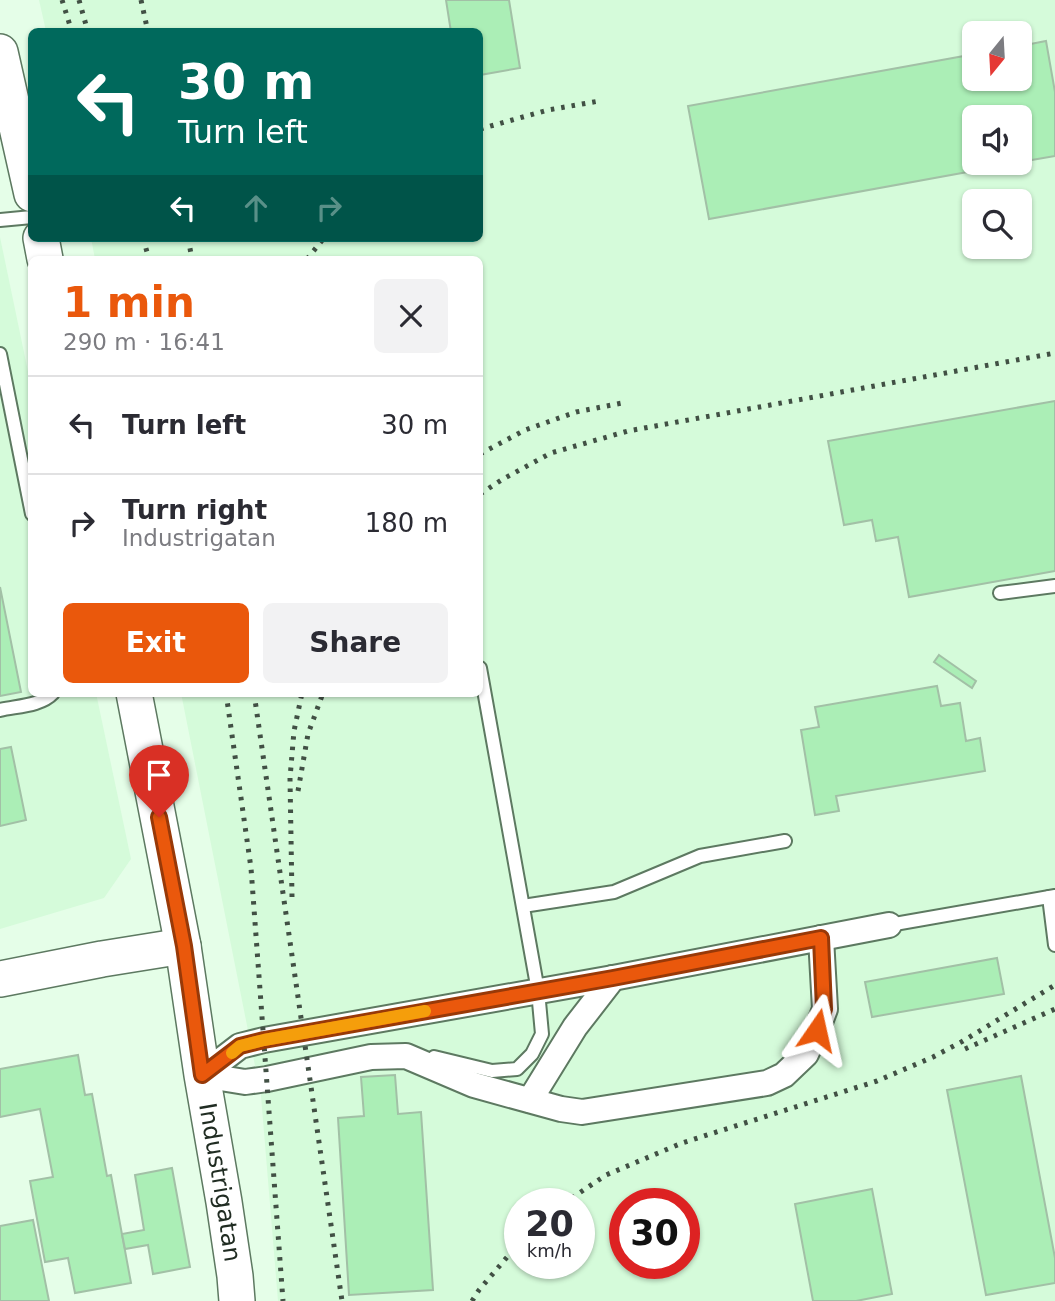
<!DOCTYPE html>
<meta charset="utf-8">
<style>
:root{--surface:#fff;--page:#f2f2f3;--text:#2b2b33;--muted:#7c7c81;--line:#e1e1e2;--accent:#ea580c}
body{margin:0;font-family:"DejaVu Sans",sans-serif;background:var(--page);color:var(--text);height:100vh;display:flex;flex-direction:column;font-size:26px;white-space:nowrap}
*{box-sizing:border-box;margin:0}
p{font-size:23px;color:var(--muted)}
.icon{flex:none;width:38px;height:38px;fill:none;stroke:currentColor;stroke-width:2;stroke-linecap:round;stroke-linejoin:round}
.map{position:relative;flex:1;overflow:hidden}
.drawer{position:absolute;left:28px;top:256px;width:455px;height:441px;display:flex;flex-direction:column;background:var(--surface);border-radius:10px;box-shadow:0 2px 5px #0004}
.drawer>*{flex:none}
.guide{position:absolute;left:28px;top:28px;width:455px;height:214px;border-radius:10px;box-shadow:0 2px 5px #0004;background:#00695c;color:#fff;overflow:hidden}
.needle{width:46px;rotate:198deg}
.fabs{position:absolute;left:962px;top:21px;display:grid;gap:14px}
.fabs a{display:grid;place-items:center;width:70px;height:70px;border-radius:10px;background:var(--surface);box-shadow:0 2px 5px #0004;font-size:35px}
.speed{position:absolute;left:504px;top:1188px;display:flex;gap:14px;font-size:35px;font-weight:700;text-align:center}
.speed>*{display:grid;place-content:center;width:91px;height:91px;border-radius:50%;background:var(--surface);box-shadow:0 2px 5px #0004;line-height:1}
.speed small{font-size:18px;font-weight:400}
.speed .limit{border:10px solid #d22;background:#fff;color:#111}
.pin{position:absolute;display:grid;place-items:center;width:60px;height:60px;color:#fff;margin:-72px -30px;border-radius:50% 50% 50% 0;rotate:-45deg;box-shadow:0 0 7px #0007}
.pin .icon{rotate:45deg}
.me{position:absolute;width:77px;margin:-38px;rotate:11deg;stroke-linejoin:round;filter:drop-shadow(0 0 5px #0008)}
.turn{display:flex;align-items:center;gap:24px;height:147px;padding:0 35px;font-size:32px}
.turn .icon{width:91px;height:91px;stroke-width:2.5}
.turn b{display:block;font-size:49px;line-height:60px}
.lanes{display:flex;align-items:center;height:66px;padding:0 35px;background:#0003;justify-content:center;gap:35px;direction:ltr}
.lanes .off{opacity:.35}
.round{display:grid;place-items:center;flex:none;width:74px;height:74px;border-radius:10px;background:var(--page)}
.headline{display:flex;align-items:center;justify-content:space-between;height:119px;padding:0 35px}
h1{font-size:42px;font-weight:700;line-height:52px;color:var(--accent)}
.primary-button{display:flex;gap:14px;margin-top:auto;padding:14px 35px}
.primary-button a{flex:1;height:80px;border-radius:10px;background:var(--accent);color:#fff;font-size:28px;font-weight:700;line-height:80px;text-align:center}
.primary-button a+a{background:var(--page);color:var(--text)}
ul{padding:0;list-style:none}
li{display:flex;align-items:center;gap:21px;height:98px;padding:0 35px;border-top:2px solid var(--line)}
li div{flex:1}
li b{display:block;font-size:26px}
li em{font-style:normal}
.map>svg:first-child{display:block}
.built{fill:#d5fbda;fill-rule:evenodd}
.building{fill:#abeeb6;stroke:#a2c0a6;stroke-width:2}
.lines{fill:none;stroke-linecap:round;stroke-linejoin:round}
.lane-casing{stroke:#5d7961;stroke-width:16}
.street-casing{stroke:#5d7961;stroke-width:28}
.secondary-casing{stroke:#5d7961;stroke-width:38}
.lane{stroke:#fff;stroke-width:12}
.street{stroke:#fff;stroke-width:24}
.secondary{stroke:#fff;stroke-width:35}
.rail{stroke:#415044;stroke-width:5;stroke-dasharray:3.5 7;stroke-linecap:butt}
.route-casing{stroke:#983908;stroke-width:18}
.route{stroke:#ea580c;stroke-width:12}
.slow{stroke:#f59e0b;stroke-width:12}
.labels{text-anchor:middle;stroke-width:7;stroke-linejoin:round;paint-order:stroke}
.street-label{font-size:24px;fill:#202c22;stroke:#fff}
</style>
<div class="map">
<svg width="1055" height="1301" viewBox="0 0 1055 1301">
<rect width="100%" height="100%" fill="#e5fee8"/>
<g class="built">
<path d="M39 0H1055V1301H278L261 1096 181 693H480V259H95L91 238H480V32L46 31ZM975 33H1020V79H975ZM975 117H1020V163H975ZM975 201H1020V247H975ZM520 1204H579V1264H520ZM625 1204H684V1264H625Z"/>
<path d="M0 237 31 386 32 693H96L131 859 104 898 0 929Z"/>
</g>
<g class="building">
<path d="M446 0H509L520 68 480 75V32H451Z"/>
<path d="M1046 41 1055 92V156L1020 162V117H975V163H1017L709 219 688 106 975 54V79H1020V46Z"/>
<path d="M1055 401V571L909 597 898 537 876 541 872 520 844 525 828 441Z"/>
<path d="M0 587 21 692 0 696Z"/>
<path d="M939 655 976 681 972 688 934 662Z"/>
<path d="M937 686 941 706 960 703 966 741 980 738 985 771 836 796 839 811 815 815 801 730 819 727 815 707Z"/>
<path d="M11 747 26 820 0 826V749Z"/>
<path d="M997 958 1004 994 872 1017 865 982Z"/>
<path d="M78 1055 85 1095 92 1094 107 1176 111 1175 131 1283 75 1293 68 1258 45 1262 30 1181 53 1177 40 1109 0 1117V1069Z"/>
<path d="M395 1075 398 1114 421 1112 433 1290 349 1295 338 1118 364 1116 361 1077Z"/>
<path d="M1021 1076 1055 1258V1283L986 1295 947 1090Z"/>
<path d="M172 1168 190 1267 153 1274 148 1245 125 1249 122 1234 144 1230 135 1175Z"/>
<path d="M872 1189 892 1294 856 1301H813L795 1204Z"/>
<path d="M33 1220 49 1301H0V1226Z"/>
</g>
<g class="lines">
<defs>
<g id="lane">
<path d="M0 220 32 217"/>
<path d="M0 354 32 514"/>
<path d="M1000 593 1055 586"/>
<path d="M0 710C17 706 41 706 53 693"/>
<path d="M1049 897 1055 945"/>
<path d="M523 906 614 892 700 856 785 841"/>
<path d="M889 925 1055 896"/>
<path d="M434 1057 492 1071 517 1069 532 1054 542 1034 538 991 480 668"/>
</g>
<g id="street">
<path d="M202 1075 245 1082 267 1079 371 1057 406 1056 474 1085 561 1109 582 1112 767 1083 784 1075 806 1054 817 1030 825 1009 821 938"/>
<path d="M202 1075 240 1046 264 1040 613 978 889 925"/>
<path d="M530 1100 575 1027 613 978"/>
</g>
<g id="secondary">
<path d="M0 52 32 194"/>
<path d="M41 238 45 259"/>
<path id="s1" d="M134 693 183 946 202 1075 224 1202 235 1276 237 1301"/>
<path d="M0 979 102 959 183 946"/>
</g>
</defs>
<use href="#lane" class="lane-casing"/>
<use href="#street" class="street-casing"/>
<use href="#secondary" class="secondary-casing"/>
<use href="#lane" class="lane"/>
<use href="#street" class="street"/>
<use href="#secondary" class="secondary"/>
<g class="rail">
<path d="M62 0 72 32"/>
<path d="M79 0 88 32"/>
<path d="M141 0 148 32"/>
<path d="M480 129 548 110 599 101"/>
<path d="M143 238 149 259"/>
<path d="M188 238 192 259"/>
<path d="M307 259 324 238"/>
<path d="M480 454 525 430 576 412 627 402"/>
<path d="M480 494 503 479 551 453 628 431 1055 353"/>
<path d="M226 693 251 868 283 1301"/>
<path d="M254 693 342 1301"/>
<path d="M298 791 308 734 323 693"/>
<path d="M292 897 290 778 294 731 302 693"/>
<path d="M965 1049 1055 1009"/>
<path d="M563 1204 606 1175 682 1143 877 1081 933 1057 963 1041 1055 985"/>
<path d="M472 1301 479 1290 520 1242"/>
</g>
</g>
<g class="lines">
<defs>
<path id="route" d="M159 817 184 946 202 1075 240 1046 264 1040 613 978 821 938 824 1009 817 1030"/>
</defs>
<use href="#route" class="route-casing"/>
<use href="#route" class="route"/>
<path class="slow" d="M232 1053 240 1046 264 1040 425 1011"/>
</g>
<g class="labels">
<g class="street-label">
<text dy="8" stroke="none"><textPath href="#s1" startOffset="497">Industrigatan</textPath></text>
</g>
</g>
</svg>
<div class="fabs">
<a><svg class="needle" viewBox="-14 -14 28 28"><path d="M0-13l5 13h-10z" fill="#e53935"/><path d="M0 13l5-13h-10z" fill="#7c7c81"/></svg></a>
<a><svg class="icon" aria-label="sound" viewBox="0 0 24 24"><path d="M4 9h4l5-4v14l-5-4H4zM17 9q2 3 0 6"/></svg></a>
<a><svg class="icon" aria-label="search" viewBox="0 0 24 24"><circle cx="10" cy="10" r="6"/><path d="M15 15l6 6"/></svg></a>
</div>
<div class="speed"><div>20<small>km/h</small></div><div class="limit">30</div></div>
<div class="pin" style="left:159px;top:817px;background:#d93025"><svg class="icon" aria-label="arrive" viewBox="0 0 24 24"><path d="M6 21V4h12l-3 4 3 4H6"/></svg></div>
<svg class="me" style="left:817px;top:1030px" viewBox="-20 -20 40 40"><path d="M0-17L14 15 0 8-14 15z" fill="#ea580c" stroke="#fff" stroke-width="4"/></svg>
<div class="guide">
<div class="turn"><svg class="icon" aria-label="left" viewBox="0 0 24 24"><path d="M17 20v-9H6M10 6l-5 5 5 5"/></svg><div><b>30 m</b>Turn left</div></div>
<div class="lanes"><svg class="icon" aria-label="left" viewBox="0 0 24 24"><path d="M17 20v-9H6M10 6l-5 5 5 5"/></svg><svg class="icon off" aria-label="ahead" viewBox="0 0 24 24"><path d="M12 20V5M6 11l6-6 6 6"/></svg><svg class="icon off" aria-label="right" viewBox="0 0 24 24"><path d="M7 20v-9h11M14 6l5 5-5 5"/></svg></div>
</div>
<section class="drawer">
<div class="headline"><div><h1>1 min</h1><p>290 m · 16:41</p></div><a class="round"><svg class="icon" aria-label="close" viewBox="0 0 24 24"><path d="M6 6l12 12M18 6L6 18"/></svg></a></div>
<ul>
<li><svg class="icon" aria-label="left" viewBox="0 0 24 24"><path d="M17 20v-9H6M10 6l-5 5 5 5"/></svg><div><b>Turn left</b></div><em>30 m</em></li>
<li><svg class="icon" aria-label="right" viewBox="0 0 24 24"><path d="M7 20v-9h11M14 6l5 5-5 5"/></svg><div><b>Turn right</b><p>Industrigatan</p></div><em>180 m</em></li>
</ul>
<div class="primary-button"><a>Exit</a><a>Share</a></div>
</section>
</div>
